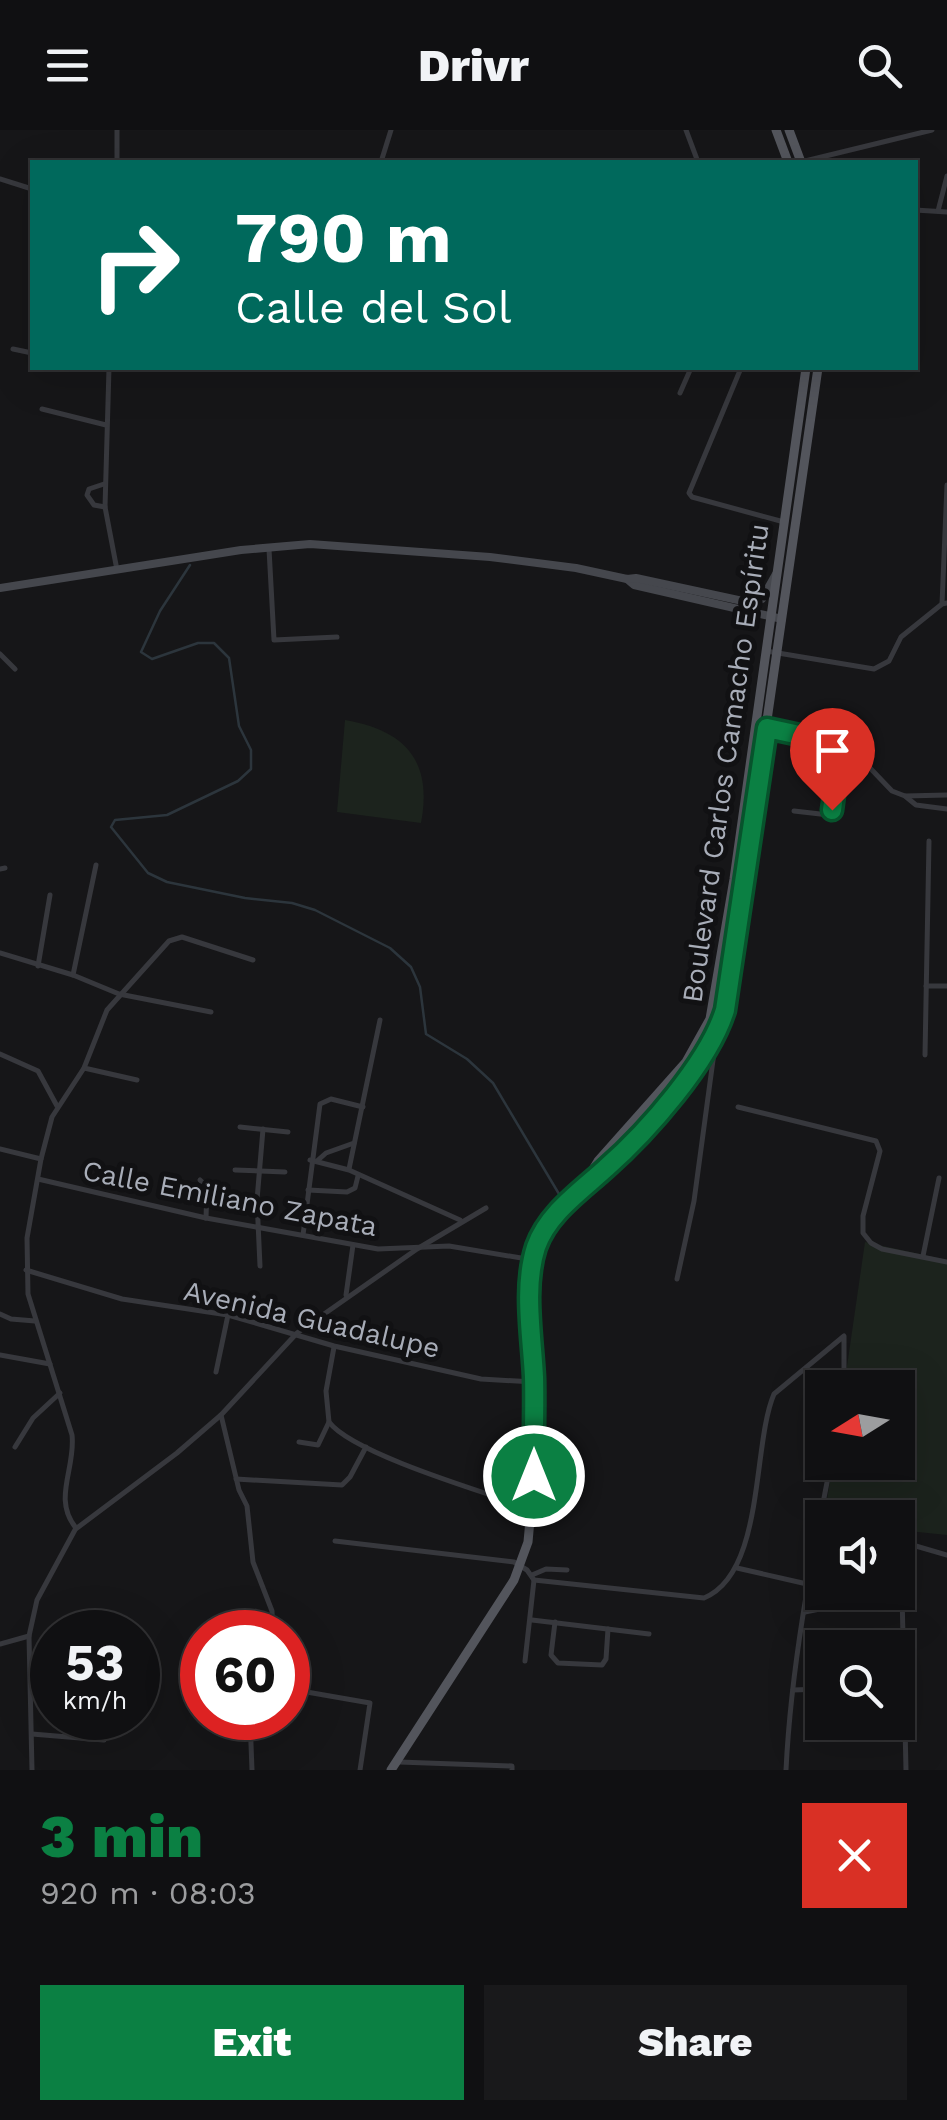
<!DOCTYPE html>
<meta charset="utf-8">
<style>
:root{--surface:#101012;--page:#19191b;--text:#f1f3f6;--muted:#9c9d9f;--line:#303032;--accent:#0b8043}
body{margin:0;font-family:"Work Sans",sans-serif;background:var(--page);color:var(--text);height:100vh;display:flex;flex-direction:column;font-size:38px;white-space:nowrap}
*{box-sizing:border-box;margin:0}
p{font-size:32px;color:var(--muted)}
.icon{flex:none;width:55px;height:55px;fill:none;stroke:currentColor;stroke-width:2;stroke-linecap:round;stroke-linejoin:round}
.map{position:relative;height:1640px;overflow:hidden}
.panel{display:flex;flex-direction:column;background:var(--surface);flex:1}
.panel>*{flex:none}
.banner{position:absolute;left:30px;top:30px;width:888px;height:210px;border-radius:0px;box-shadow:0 10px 40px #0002,0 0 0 2px var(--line);background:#00695c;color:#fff;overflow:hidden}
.needle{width:65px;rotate:259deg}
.tools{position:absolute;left:805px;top:1240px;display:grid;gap:20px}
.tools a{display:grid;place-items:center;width:110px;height:110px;border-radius:0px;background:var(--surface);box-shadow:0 10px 40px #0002,0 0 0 2px var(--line);font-size:50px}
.speed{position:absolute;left:30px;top:1480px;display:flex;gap:20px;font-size:50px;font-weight:700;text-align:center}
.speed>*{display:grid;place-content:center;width:130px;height:130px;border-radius:50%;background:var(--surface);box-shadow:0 10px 40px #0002,0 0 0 2px var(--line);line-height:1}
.speed small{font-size:25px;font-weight:400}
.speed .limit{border:15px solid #d22;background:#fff;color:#111}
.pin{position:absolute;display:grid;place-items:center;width:85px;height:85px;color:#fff;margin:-102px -42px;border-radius:50% 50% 50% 0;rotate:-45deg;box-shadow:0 0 10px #0007}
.pin .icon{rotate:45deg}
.me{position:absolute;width:110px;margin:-55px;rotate:0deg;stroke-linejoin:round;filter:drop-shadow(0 0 8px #0008)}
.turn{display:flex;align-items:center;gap:35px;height:210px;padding:0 40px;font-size:45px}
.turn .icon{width:130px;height:130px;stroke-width:2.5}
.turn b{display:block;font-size:70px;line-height:85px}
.round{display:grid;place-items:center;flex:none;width:105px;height:105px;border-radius:0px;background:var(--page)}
.overview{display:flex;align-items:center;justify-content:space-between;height:170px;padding:0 40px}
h1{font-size:60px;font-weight:800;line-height:75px;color:var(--accent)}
.button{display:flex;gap:20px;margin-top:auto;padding:20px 40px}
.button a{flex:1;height:115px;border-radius:0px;background:var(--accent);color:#fff;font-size:40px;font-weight:800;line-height:115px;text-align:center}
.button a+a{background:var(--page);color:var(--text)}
header{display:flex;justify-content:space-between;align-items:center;height:130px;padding:0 40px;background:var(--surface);font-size:45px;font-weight:800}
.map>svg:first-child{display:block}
.green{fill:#1c231d}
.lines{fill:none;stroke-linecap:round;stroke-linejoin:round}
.stream{stroke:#2c353c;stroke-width:2.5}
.street{stroke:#37383d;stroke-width:5}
.secondary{stroke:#45474d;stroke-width:8}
.primary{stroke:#53555c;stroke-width:9}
.route-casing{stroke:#07532c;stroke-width:25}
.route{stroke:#0b8043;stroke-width:18}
.labels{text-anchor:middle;stroke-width:10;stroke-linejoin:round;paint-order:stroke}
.street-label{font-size:28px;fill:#a8adb8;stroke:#111113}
</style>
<header><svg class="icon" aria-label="menu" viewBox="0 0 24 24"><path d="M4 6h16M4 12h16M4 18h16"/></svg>Drivr<svg class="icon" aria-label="search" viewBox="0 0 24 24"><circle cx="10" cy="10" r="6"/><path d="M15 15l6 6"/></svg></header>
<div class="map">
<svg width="947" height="1640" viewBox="0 0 947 1640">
<rect width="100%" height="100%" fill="#161618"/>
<g class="green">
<path d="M345 590C404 600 433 630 421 693L337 682Z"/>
<path d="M865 1112 947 1130V1405L898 1400V1388H824L833 1333 898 1332V1258L844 1257Z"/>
</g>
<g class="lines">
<path class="stream" d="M190 435 160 481 141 522 152 529 198 513H214L229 528 239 596 251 620V639L238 651 167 685 115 690 111 697 148 743 167 752 245 768 292 773 315 780 390 818 411 837 420 857 426 904 467 929 493 953 559 1064"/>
<g class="street">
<path d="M686 0 698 32"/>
<path d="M117 32V0"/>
<path d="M381 32 391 0"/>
<path d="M801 32 932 0"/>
<path d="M0 49 32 59"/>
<path d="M915 80 947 82"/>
<path d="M938 81 947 46"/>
<path d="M13 219 32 223"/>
<path d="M109 238 105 377 117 440"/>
<path d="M741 238 689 363 692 367 784 392"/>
<path d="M680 263 691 238"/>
<path d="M42 279 106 295"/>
<path d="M104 354 89 359 87 365 94 375 105 377"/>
<path d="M269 419 274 510 337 507"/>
<path d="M942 474 947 355"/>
<path d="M766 521 874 539 889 531 901 507 942 474 947 473"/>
<path d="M0 524 15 539"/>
<path d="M767 599 849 616 892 661 905 666 916 675 947 679"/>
<path d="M905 666 947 665"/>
<path d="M794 681 829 685 841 614"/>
<path d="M0 739 5 738"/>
<path d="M0 823 73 845 119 864 211 882"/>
<path d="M38 836 50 765"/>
<path d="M73 845 96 735"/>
<path d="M926 856H947"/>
<path d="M0 924 38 941 57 976"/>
<path d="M925 925 929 711"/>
<path d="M84 938 137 950"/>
<path d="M738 977 876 1011 880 1021 863 1086V1103L871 1113 882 1119 947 1132"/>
<path d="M240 997 288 1002"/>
<path d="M0 1019 41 1029"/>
<path d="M310 1030 349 1040 460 1090"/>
<path d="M317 1031 326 1023 354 1013"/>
<path d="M349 1039 380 890"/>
<path d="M235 1040 285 1042"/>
<path d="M38 1049 206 1088 378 1119 449 1116 533 1130"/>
<path d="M200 1050 207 1057 206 1088"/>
<path d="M308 1060 347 1062 355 1058 358 1046"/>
<path d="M303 1105 320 974 331 969 363 977"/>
<path d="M923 1126 939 1048"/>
<path d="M260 1136 257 1070 263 999"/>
<path d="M26 1140 122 1169 228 1185 334 1216 481 1249 534 1252"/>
<path d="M677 1149 694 1071 716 908"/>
<path d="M346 1165 353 1115"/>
<path d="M0 1184 11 1189 35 1191"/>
<path d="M0 1225 50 1234"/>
<path d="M216 1242 228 1185"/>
<path d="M221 1285 239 1360 247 1376 253 1432 272 1481 273 1502"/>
<path d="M329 1292C353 1324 487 1363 530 1378"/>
<path d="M299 1312 318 1315 329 1292 326 1261 334 1217"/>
<path d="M15 1317 33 1288 60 1263"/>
<path d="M236 1349 342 1355 350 1347 366 1317"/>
<path d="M77 1398 177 1323 221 1285 297 1203 417 1119 486 1078"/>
<path d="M335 1411 514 1432 527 1440 534 1450 704 1468C765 1443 752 1315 774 1264L844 1206V1258"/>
<path d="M737 1438 807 1454"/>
<path d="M532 1445 546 1439 567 1440"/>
<path d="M805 1482 854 1472"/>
<path d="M532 1490 649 1504"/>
<path d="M555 1492 551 1525 558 1533 602 1535 606 1529 608 1499"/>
<path d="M0 1514 29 1506"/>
<path d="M525 1531 534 1450"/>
<path d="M793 1560 822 1559"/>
<path d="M301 1561 370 1573 360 1640"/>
<path d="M250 1588 252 1640"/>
<path d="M32 1604 104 1610"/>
<path d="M399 1632 512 1636V1640"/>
<path d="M32 1640 29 1506 37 1470 76 1398C52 1369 76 1338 72 1305L28 1164 27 1108 41 1029 52 987 84 938 107 880 169 811 182 807 253 830"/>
<path d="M786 1640C791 1537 811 1434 831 1332"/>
<path d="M906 1640 901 1419 909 1414 947 1425"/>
</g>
<g class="secondary">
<path d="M627 449 634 455 782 489"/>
<path d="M0 458 241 420 310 414 490 427 576 438 627 449 636 448 752 473 762 469 776 444"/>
</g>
<g class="primary">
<path d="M776 0 788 32"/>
<path d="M789 0 801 32"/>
<path d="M590 1049 606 1039C650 992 706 943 725 880L818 238"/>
<path d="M391 1640 514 1450 528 1412 534 1346 530 1169 536 1116 544 1101 584 1054 598 1031 686 932 710 889 734 749 806 238"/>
</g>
</g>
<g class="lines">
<defs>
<path id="route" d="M534 1346C533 1313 535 1280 534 1247 532 1206 523 1157 536 1117 548 1083 581 1061 606 1038 647 1002 709 932 725 880L767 598 841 614 832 680"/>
</defs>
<use href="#route" class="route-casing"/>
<use href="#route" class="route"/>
</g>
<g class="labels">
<g class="street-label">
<text transform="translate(725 633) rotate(-82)" y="10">Boulevard Carlos Camacho Espíritu</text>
<text transform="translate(230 1068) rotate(11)" y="10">Calle Emiliano Zapata</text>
<text transform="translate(312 1189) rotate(13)" y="10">Avenida Guadalupe</text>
</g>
</g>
</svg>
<div class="tools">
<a><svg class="needle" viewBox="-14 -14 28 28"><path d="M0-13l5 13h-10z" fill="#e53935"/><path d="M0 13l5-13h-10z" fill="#9c9d9f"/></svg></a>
<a><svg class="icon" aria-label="sound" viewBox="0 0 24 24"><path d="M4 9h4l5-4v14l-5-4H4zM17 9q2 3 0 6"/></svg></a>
<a><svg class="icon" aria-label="search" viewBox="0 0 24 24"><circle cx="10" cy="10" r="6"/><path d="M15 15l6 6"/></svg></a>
</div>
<div class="speed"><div>53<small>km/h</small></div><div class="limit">60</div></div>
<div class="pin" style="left:832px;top:680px;background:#d93025"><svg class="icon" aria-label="arrive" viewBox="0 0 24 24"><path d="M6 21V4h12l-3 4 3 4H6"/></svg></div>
<svg class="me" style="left:534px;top:1346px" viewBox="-20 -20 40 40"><circle r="17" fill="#0b8043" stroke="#fff" stroke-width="3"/><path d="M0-11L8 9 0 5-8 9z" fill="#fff"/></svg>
<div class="banner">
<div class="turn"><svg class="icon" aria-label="right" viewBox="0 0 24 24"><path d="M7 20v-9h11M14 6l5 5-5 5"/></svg><div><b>790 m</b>Calle del Sol</div></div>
</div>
</div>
<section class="panel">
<div class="overview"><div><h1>3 min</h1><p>920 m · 08:03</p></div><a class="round" style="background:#d93025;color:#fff"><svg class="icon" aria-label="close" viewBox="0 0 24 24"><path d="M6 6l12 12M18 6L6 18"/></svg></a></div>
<div class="button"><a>Exit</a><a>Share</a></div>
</section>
